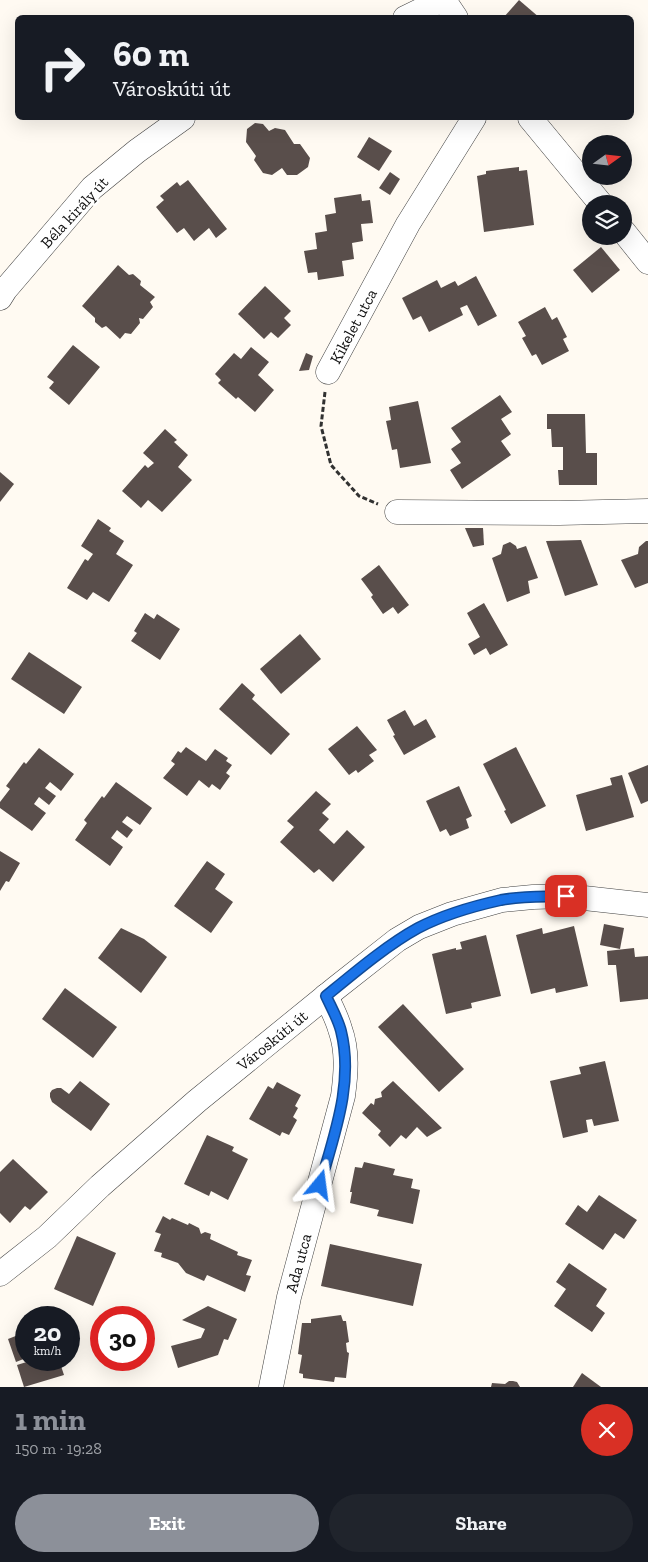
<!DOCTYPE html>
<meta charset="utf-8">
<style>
:root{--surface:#171b24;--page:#20242c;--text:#f1f3f6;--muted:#9ea1a6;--accent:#8c9099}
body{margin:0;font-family:"Zilla Slab",serif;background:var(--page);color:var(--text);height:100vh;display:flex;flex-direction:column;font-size:19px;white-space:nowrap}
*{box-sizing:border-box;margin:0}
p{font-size:16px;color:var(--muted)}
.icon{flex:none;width:28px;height:28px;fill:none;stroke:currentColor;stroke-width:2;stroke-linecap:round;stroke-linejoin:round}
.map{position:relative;height:1387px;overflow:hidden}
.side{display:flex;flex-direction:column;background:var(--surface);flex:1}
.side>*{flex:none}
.banner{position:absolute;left:15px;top:15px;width:619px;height:105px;border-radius:8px;box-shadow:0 5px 20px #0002;background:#171b24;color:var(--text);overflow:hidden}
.needle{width:32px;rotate:75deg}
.buttons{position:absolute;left:582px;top:135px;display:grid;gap:10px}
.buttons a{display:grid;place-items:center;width:50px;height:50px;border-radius:50%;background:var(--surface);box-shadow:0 5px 20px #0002;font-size:25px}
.speed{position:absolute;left:15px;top:1306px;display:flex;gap:10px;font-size:25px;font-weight:700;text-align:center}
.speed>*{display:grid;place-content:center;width:65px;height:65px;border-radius:50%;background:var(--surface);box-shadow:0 5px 20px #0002;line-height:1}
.speed small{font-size:12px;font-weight:400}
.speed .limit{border:8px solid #d22;background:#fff;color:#111}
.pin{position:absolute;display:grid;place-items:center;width:42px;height:42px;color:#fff;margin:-21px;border-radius:10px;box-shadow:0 2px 8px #0006}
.me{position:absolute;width:55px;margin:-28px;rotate:16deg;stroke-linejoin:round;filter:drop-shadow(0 0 4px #0008)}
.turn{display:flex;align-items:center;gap:18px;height:105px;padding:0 15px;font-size:22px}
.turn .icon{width:65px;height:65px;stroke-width:2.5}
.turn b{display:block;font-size:35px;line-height:42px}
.round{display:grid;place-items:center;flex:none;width:52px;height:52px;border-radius:26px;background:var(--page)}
.summary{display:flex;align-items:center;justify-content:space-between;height:85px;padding:0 15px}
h1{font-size:30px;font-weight:700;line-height:38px;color:var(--accent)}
.primary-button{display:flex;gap:10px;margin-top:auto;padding:10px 15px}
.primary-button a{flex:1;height:58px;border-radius:30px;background:var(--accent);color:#fff;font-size:20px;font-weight:700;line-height:58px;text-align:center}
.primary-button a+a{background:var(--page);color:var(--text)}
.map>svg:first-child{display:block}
.building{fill:#594e4b}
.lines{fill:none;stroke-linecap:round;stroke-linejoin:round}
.minor-casing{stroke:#424242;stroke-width:25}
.path{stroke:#313131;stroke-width:3;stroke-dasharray:5 2.5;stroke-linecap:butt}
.minor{stroke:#fff;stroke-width:24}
.route-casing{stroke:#114b97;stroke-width:12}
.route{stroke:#1a73e8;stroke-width:9}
.labels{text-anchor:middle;stroke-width:5;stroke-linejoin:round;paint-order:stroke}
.street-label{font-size:16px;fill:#0f0f0f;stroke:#fff}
</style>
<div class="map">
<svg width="648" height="1387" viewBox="0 0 648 1387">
<rect width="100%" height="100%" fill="#fffaf2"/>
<g class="building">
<path d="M519 0 540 18H503Z"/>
<path d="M255 123 263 124 269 131 275 128 285 130 294 144H300L310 158 308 167 297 175H287L282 168 272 175 263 173 254 160 256 156 246 142 247 129Z"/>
<path d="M369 137 392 151 379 171 357 157Z"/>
<path d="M519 167V171L527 170 534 225 484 232 477 176 486 174V171Z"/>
<path d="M390 172 400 179 390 195 379 188Z"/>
<path d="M188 180 227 229 216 238 209 228 194 241 184 228 177 233 156 207 164 200 160 196 177 182 180 186Z"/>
<path d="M361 194 362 201 370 200 373 223 361 224 363 241 352 243 354 259 342 261 344 276 318 280 317 272 308 273 304 251 317 249 315 233 327 231 325 215 336 213 334 198Z"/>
<path d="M601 247 620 270 592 293 573 270Z"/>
<path d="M118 265 129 275 133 274 141 281 140 285 155 297 150 302 153 307 143 319 139 318 140 323 131 334 125 333 120 339 106 326 102 328 95 322V318L82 306Z"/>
<path d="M476 276 497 316 478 326 467 305 460 308 463 315 429 332 421 316 413 320 402 298 437 280 441 288 455 281 458 286Z"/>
<path d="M265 286 291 311 284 318 291 325 278 338 271 332 264 339 238 314Z"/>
<path d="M545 307 552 320 557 317 567 337 563 339 569 351 542 365 536 354 532 356 522 338 526 336 518 322Z"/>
<path d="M73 345 100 367 69 405 49 388 54 382 47 377Z"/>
<path d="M251 347 269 362 258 375 274 390 255 412 238 397 236 399 218 383 221 380 215 374 234 353 241 359Z"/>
<path d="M306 353 313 356 309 370 299 371Z"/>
<path d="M500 395 512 412 501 419 511 434 501 441 511 455 462 489 450 470 461 463 451 449 461 442 451 428Z"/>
<path d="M418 401 431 463 400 468 397 449 392 450 386 421 391 420 389 407Z"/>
<path d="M547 414H585L586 453H597V485H559L558 470H563V447H552L551 429H547Z"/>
<path d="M165 429 177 440 174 442 188 455 178 467 192 480 162 512 148 500 141 508 122 491 145 465 148 468 154 463 143 453Z"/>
<path d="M0 472 14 484 0 502Z"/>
<path d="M98 519 111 528 109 531 124 541 116 554 133 565 109 602 93 592 87 600 67 588 85 559 88 561 93 554 81 546Z"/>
<path d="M465 528H483L484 545 473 547Z"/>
<path d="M581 540 598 585 565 596 546 541Z"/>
<path d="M646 541H648V583L635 588 621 560 638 554 639 547Z"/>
<path d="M510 542 516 546 517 549 526 546 538 578 528 581 530 593 507 602 492 558 501 554 503 545Z"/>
<path d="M379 565 409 605 398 614 393 607 383 614 371 597 373 595 361 579Z"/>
<path d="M484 603 508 645 490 655 486 648 474 655 468 644 480 637 467 613Z"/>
<path d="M145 613 154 619 157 614 180 629 160 660 131 641 137 633 134 631Z"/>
<path d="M300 634 321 659 281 694 260 669Z"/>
<path d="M29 652 82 687 64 714 11 679Z"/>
<path d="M242 683 255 695 252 699 290 734 271 755 219 709Z"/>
<path d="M405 710 414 726 426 719 436 737 404 755 393 736 395 735 387 720Z"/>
<path d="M357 726 377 750 369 755 374 761 358 773 356 770 349 775 328 749Z"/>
<path d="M186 747 206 761 215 749 228 758 226 761 232 765 226 773 230 776 220 790 212 784 209 788 199 780 187 796 163 778 175 764 171 761 178 751 181 753Z"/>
<path d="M516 747 546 806 511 824 504 811 506 810 483 764Z"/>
<path d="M39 748 74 774 61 791 50 782 45 788 56 796 49 805 39 797 34 804 46 813 32 831 0 808V802L10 789 6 786 24 762 26 764Z"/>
<path d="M648 765V801L641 804 628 773Z"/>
<path d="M622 775 634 817 586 831 576 795 612 785 610 778Z"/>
<path d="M116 782 152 808 140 825 127 816 122 822 133 830 127 838 117 830 111 838 123 847 110 866 75 840 87 823 84 820 102 796 104 798Z"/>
<path d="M459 786 472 816 466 819 469 828 450 836 446 829 440 832 426 801Z"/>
<path d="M316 791 331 804 322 813 329 819 319 830 334 844 347 830 365 847 333 882 319 869 314 873 280 842 294 827 287 821Z"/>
<path d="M0 851 20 863 9 882 6 881 0 891Z"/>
<path d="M207 861 225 874 215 889 233 902 211 933 174 906Z"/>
<path d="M604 924 624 928 620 949 600 945Z"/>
<path d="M574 926 588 986 556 993 555 988 531 994 516 935 542 928 543 934Z"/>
<path d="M121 928 144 939 167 957 141 993 98 958Z"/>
<path d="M486 935 501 996 471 1003 472 1008 446 1014 432 954 456 948V950L462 949 460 942Z"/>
<path d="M634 948 635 957 648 956V999L620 1002 616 965H608L607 951Z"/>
<path d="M65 988 117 1027 93 1058 42 1019Z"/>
<path d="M403 1004 464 1069 439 1092 378 1027Z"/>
<path d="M605 1061 619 1121 594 1126 592 1119 586 1120 588 1132 563 1138 550 1081 581 1074 579 1067Z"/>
<path d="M80 1081 110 1104 91 1131 52 1102 50 1097V1093L52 1090 57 1088H61L69 1094Z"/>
<path d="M393 1081 442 1128 427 1137 417 1127 406 1139 401 1135 390 1147 378 1135 381 1131 362 1113 371 1103 374 1105 375 1099 382 1097 381 1092Z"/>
<path d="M277 1082 301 1095 295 1106 298 1108 293 1117 297 1120 289 1135 282 1132 280 1136 249 1119 268 1086 273 1089Z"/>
<path d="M207 1135 234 1147 232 1151 248 1159 228 1200 211 1191 209 1196 184 1184Z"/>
<path d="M13 1159 48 1192 30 1210 25 1206 10 1223 0 1213V1172Z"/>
<path d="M364 1162 395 1169 393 1175 413 1179 411 1188 420 1190 413 1224 377 1216 379 1210 350 1203 352 1192H350L355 1167 362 1168Z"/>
<path d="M599 1195 637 1220 624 1239 615 1233 603 1250 565 1224 578 1205 587 1212Z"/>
<path d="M163 1216 170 1220 172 1218 188 1225 189 1223 199 1228 201 1234 205 1232 211 1234 210 1239 238 1252 237 1255 252 1260 246 1275 251 1276 245 1292 207 1275 204 1281 186 1273 178 1263 161 1257 162 1253 154 1251 161 1234 155 1232Z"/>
<path d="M77 1236 116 1253 93 1306 54 1289Z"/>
<path d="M330 1244 422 1264 413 1306 321 1286Z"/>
<path d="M569 1263 607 1289 596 1306 605 1313 592 1332 554 1306 566 1289 556 1282Z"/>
<path d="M208 1306 237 1319 228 1340 224 1339 218 1355 178 1368 171 1346 201 1338 205 1329 182 1320Z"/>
<path d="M341 1315 343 1321H346L349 1342 346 1343 347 1352 349 1353 346 1378 335 1377 334 1382 303 1378V1374L299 1373 302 1355 298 1354 302 1323H311V1319Z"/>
<path d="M26 1332V1358L16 1362 8 1339Z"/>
<path d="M33 1360H59L64 1375 24 1387 17 1365Z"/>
<path d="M582 1373 601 1387H573Z"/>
<path d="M509 1381H513L517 1382 520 1387H491L492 1383 505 1384Z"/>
</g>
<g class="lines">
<defs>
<g id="minor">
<path d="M444 0 456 18"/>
<path d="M405 18 442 0"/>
<path d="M530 118 601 204"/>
<path d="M624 232 648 262"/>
<path d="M0 298 5 290 92 188 137 151 183 118"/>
<path d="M328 372 408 224 474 118"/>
<path d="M397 512 559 513 648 511"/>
<path d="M0 1274 47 1237 100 1186 197 1101 336 988 397 940 419 927 452 914 502 900 533 897 566 896 648 905"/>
<path d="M271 1387 289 1297 343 1096C346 1074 348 1051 340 1029 337 1018 331 1007 326 996"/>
</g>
</defs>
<use href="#minor" class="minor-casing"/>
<path class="path" d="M325 392 321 426 331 465 359 496 378 504"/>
<use href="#minor" class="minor"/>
</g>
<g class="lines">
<defs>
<path id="route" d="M320 1185C334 1135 354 1083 341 1031 338 1019 331 1007 326 996 354 973 387 945 418 928 443 915 474 906 501 900 522 896 545 897 566 896"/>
</defs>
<use href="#route" class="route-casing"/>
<use href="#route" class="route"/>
</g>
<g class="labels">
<g class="street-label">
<text transform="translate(74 212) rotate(-47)" y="6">Béla király út</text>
<text transform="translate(353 326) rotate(-62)" y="6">Kikelet utca</text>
<text transform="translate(272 1040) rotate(-39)" y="6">Városkúti út</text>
<text transform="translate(298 1263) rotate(-75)" y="6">Ada utca</text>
</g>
</g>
</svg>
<div class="buttons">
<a><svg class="needle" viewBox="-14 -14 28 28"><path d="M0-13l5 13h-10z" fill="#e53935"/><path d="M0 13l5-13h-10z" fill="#9ea1a6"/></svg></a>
<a><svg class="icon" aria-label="layers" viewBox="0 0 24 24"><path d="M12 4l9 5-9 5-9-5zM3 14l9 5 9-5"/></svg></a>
</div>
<div class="speed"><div>20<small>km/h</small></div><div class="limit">30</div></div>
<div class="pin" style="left:566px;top:896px;background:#d93025"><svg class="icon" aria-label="arrive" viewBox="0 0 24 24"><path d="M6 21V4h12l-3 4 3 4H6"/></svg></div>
<svg class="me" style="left:320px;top:1185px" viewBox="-20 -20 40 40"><path d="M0-17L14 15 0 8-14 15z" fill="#1a73e8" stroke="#fff" stroke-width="4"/></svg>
<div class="banner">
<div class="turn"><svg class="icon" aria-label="right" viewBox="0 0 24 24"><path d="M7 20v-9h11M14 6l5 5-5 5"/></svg><div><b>60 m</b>Városkúti út</div></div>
</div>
</div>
<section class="side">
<div class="summary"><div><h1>1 min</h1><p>150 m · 19:28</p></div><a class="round" style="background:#d93025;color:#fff"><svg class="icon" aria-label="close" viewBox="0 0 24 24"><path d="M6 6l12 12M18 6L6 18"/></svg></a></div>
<div class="primary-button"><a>Exit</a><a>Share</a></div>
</section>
